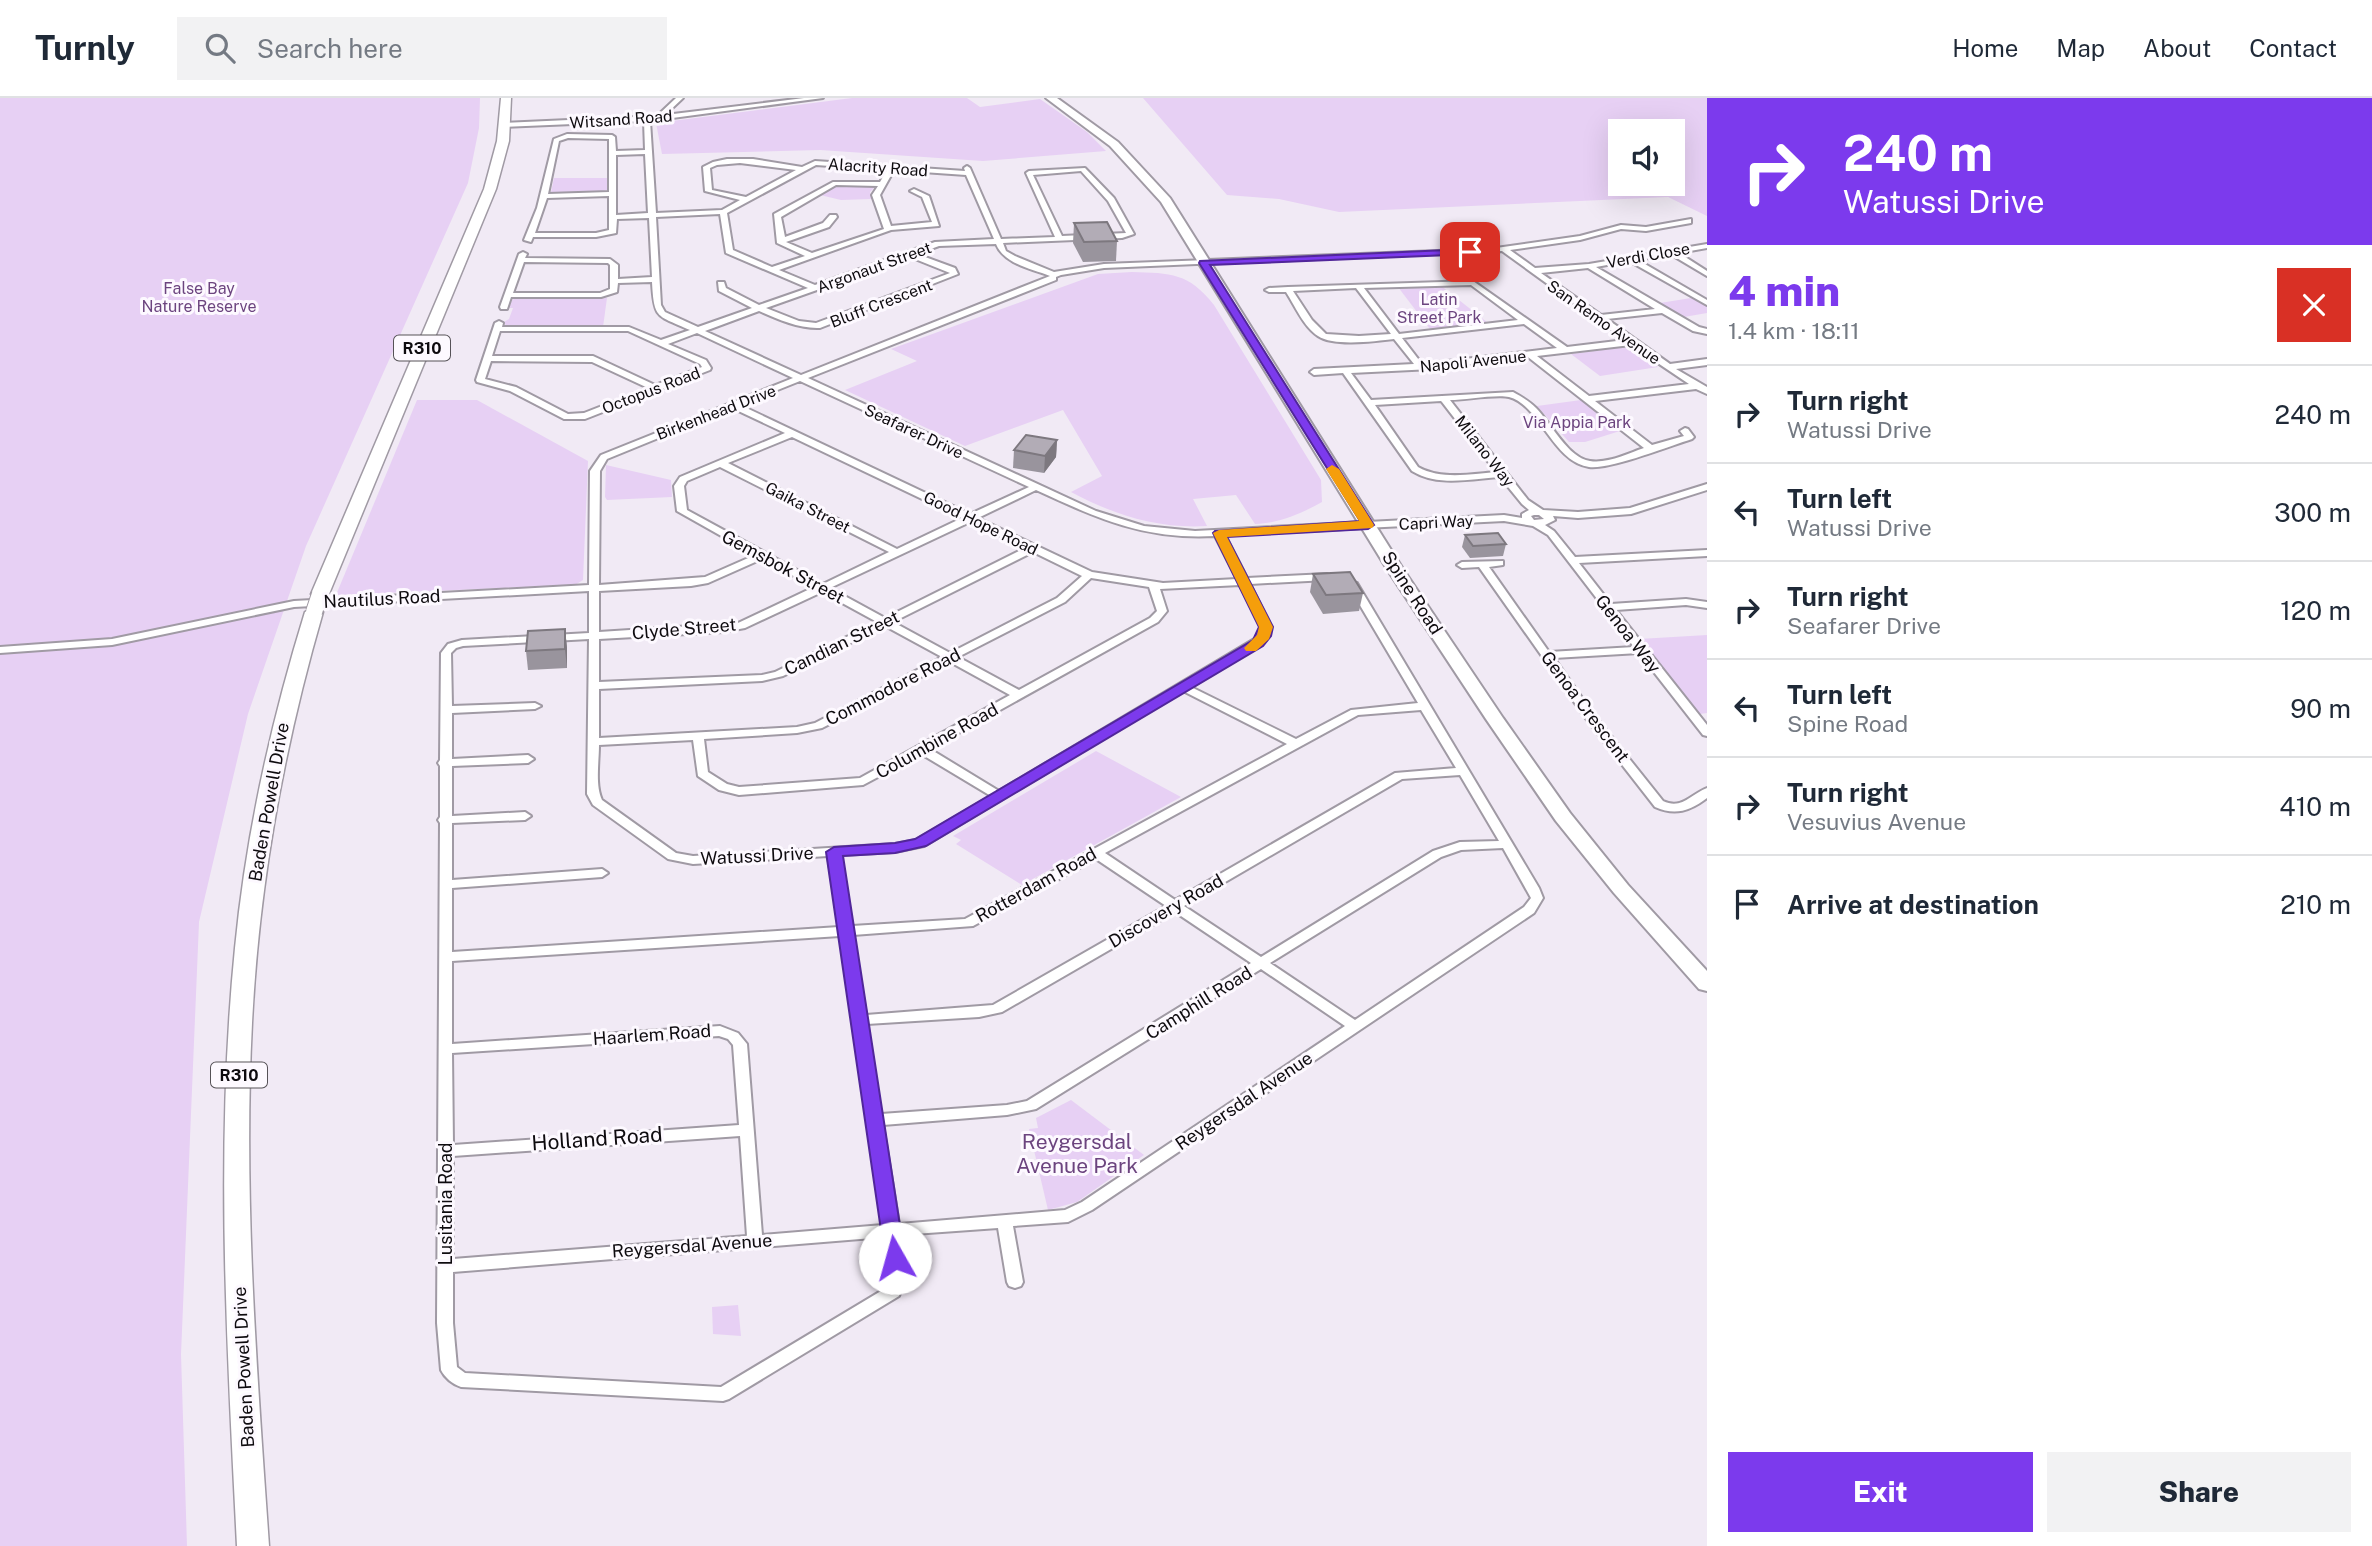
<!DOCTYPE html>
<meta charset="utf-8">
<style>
:root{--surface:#fff;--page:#f2f2f3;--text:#1f2937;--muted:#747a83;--line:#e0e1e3;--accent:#7c3aed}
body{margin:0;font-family:"Public Sans",sans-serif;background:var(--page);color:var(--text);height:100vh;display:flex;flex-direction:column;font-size:26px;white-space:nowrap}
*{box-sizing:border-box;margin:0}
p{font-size:23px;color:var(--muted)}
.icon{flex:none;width:38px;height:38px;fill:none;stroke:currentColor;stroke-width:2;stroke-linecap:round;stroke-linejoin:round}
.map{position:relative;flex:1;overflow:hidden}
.drawer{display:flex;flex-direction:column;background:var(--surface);width:665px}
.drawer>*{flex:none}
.banner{background:#7c3aed;color:#fff;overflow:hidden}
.fabs{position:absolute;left:1608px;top:21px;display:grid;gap:14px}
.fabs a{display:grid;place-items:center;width:77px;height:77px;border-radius:0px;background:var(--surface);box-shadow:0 7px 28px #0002;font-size:35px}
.pin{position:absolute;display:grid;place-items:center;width:60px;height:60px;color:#fff;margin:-30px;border-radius:14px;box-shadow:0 4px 10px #0006}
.me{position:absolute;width:77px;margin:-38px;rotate:353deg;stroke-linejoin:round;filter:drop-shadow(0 0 5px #0008)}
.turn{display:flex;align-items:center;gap:24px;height:147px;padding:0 21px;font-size:32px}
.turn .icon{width:91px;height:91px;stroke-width:2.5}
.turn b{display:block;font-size:49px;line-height:60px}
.round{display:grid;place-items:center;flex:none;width:74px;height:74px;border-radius:0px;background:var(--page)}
.summary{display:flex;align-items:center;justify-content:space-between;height:119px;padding:0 21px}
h1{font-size:42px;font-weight:800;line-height:52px;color:var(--accent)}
.button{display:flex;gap:14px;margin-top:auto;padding:14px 21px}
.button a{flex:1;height:80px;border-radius:0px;background:var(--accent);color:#fff;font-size:28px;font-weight:800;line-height:80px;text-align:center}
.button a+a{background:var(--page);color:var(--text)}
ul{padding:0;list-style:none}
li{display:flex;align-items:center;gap:21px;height:98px;padding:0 21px;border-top:2px solid var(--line)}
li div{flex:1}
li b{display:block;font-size:26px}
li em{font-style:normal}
header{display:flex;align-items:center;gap:42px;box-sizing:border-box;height:98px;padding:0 35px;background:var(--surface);border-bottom:2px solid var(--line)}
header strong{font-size:33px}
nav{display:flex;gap:38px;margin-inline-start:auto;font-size:24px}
.search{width:490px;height:63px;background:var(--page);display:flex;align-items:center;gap:18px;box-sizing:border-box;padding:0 24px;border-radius:0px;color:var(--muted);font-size:26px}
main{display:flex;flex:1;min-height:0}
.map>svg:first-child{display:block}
.green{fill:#e7d0f4;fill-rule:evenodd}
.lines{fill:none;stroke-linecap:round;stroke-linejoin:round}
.minor-casing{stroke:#a09aa4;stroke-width:4}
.secondary-casing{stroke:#a09aa4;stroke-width:4}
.primary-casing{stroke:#a09aa4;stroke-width:3}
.minor{fill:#fff;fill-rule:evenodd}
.secondary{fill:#fff;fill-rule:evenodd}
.primary{fill:#fff;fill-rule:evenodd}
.primary-bridge-casing{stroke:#a09aa4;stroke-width:18;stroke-linecap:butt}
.primary-bridge{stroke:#fff;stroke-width:16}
.wall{fill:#99949d}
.shaded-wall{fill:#7d787f}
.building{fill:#b2acb6;stroke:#7d787f;stroke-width:2}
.route{fill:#7c3aed;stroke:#51269a;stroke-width:2}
.slow{fill:#f59e0b}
.labels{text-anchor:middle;stroke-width:6;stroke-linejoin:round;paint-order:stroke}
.far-street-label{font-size:16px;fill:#0e0b0f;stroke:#fdf9ff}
.far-park-label{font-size:16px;fill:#6c447f;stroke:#fdf9ff}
.shield{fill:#fdf9ff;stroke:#565257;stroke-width:2}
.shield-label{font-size:16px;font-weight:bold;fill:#0e0b0f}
.street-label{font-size:18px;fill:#0e0b0f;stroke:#fdf9ff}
.near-street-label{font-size:21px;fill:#0e0b0f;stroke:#fdf9ff}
.near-park-label{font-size:21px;fill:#6c447f;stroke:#fdf9ff}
</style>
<header>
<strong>Turnly</strong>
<div class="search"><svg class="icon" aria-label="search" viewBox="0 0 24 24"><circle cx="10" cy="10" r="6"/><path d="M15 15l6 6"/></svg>Search here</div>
<nav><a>Home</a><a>Map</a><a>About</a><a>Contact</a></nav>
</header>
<main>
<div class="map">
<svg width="1707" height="1448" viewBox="0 0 1707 1448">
<rect width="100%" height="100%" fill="#f1eaf5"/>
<g class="green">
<path d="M0 0H480L479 30 468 85 306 448 248 616 199 824 181 1256 187 1448H0Z"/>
<path d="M852 0H967L980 9 1040 1 1087 34 1106 53 983 63 820 52 662 56 656 25Z"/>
<path d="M1143 0H1707V118L1668 99 1339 114 1279 101 1227 97ZM1620 33H1673V86H1620Z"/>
<path d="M554 80H609V91L600 95H556L551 94Z"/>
<path d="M839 86 872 87 874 90 870 94 872 101 841 102 820 97Z"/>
<path d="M1132 174C1171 175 1189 175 1214 207L1321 382 1322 404C1300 416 1280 425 1255 426L1236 397 1193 401 1207 428C1158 431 1114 417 1071 394L1102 378 1063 312 965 348 845 292 917 263 891 251 1098 176Z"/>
<path d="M1440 187 1488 225 1430 231 1398 189Z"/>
<path d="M516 200 602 199 607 200 603 229 506 228 504 224 509 221 513 210H509L512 202Z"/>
<path d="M1691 200 1707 208V215L1684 219 1660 205Z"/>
<path d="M1623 249 1637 253 1658 269 1600 278 1571 256Z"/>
<path d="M417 302H477L588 363 583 482 575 487 336 497Z"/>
<path d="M1581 302 1620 333 1585 344H1569L1537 308Z"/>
<path d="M606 367 671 382 672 399 607 402 605 399Z"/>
<path d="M1707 537V615L1700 616 1639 541Z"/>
<path d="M1096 653 1181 699 1022 787 956 746 961 742 953 738Z"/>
<path d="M1071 1002 1144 1057 1077 1104 1048 1112 1029 1031 1038 1030 1036 1020Z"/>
<path d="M738 1207 741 1238 713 1236 712 1209Z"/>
</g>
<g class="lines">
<defs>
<path id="minor" d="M676 0H683L665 17 804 0H823L650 23 656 115 722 112 740 102 705 93 703 69 713 64 727 61H753L802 69 815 63 965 73 964 70 967 68 970 70 1001 141 1055 139 1026 75 1029 73 1085 70 1114 100 1134 136 1122 140 1003 145 1006 153 1015 158 1054 174 1104 166 1489 151 1580 138 1621 127 1646 129 1691 121V125L1646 133 1621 131 1580 142 1510 152 1535 170 1589 166 1707 146V150L1679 155 1707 173V178L1670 156 1638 162 1707 202V207L1629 163 1596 169 1699 229 1707 231V236L1693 233 1662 215 1607 221 1670 266 1707 261V267L1676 271 1707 289V296L1696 291 1595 303 1652 347 1684 338 1680 333 1685 330 1688 331 1694 339 1692 341C1670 348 1609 372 1589 369 1553 364 1540 307 1509 299 1497 296 1464 302 1450 302L1528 402 1543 412 1578 414 1630 410 1707 386V392L1631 416 1578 420 1553 418 1555 422 1545 427 1554 433 1575 459 1707 452V458L1579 465 1611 506 1686 501 1707 504V510L1686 507 1616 512 1707 627V638L1703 637 1639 555 1554 560 1592 614 1663 703C1682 712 1691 696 1707 690V700C1690 713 1675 718 1655 709L1584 618 1479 469 1462 470 1457 467 1462 464 1503 463V467L1489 469 1549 554 1634 549 1548 437 1533 428 1504 423 1225 437 1247 480 1327 476 1332 479 1327 482 1250 486 1271 529 1266 542 1191 589 1296 641 1351 612 1418 605 1348 487 1353 484 1357 485 1539 790 1543 800 1534 815 1092 1112 1068 1124 1013 1128 1023 1184 1021 1188 1015 1190 1009 1188 1007 1184 998 1130 900 1137 906 1177 899 1198 729 1301 723 1303 461 1289C453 1286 445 1280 441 1272L437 1225 440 725 438 722 440 719V668L438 665 440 662 441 555 448 546 462 542 589 535V493L294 509 112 547 0 555V549L112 541 294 503 589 487 590 373 601 357 793 280 697 235 668 246 706 262 711 270 710 272 585 321H564L510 293 477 284 476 282 495 225 499 223 503 225 502 229H629L661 242 690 232C657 217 654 222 652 184L618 185 617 194 601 199H511L507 211H501L500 209 519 156 523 154 527 156 525 160 610 161 618 167V181L652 179 649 120 617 121 616 135 596 139H533L531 144 524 142 537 110 554 41 567 36 612 37 615 39 616 53 645 52 644 23 505 29 502 27 505 25 657 18ZM568 40 609 41V94L548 96 559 43ZM645 56 648 115 616 117V57ZM740 65 796 72 746 99 712 92 710 70 717 67ZM816 67 887 72 880 84H833L774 116 777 145 805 158 772 169 733 152 727 115ZM894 72 966 77 994 141 935 144 815 187 779 172 891 132 939 128 929 98 914 91 910 93 922 99 932 124 891 128 880 97ZM1081 73 1108 103 1126 135 1062 138 1033 77ZM836 87 878 88 872 97 884 131 812 155 786 144 829 129 837 119 836 117H830L823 125 785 139 781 119ZM609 98V132L596 135H535L547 100ZM720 116 726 155 808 190 759 207 726 190 724 184H718L719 193 752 210 698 229 665 214 661 207 656 119ZM996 146C1004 166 1032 171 1050 178L801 277 705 233 759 213C777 221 799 231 820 230L958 176 955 170 917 156 939 148ZM1502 153 1625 242 1567 249 1473 183 1288 189 1269 190 1265 192 1269 194H1286C1295 208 1304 229 1318 238 1334 249 1376 243 1394 241L1414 266 1314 271 1310 274 1314 277 1343 275 1412 373C1438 389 1471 381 1500 379L1522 406 1529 412 1522 416V420L1504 417 1195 433 1144 428 1096 413 808 280 1056 182V179L1061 177 1104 170ZM910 159 950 175 816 225 799 223 766 210ZM524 164 608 165 610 167V191L600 195H513ZM1588 170 1655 211 1601 217 1541 175ZM1471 187 1518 222 1399 236 1364 190ZM1356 190 1391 236 1359 238 1326 236 1312 222 1293 193ZM1524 226 1557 250 1422 266 1402 240ZM500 233H628L700 266 702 269 655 287 593 258H492ZM1631 247 1689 286 1589 298 1537 258ZM1528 259 1644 350C1629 355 1607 366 1590 363 1568 360 1551 325 1536 310 1529 303 1522 299 1513 294L1371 302 1351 275 1432 271ZM491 263 592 264 648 290 584 315 568 316 516 289 485 281ZM800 283 1029 389 970 416 740 307ZM1441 303 1442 304 1496 374C1471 376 1441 382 1418 369L1375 307ZM732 310 785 335 680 379 674 388 677 413 755 457 705 479 599 487 600 373 607 361ZM792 339 962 420 897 451 728 365ZM720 369 889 454 823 486 687 412 684 388 687 383ZM1036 392C1099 421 1145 442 1215 438L1237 481 1163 485 1092 474 978 420ZM1534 417H1539L1544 421 1534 422 1531 418ZM970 424 1025 450 885 520 830 490ZM1033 454 1082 478 1057 500 950 555 893 524ZM762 461 814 489 738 525 599 534V493L691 488 708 485ZM1091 480 1149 489 1157 513 1150 520 1019 592 958 559 1065 504ZM1240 487 1261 529 1256 540 999 693 930 651 1158 524 1167 513 1160 491ZM822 494 877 524 775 574 762 577 599 584V541L723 534 745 530ZM885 528 942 559 815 625 797 629 599 640V591L762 583 783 578ZM589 541 587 696 593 707 668 761 693 766 828 758 839 829 452 854V790L602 779 608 775 602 771 452 782V725L525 722 531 718 525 714 452 718V668L528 665 534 661 528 657 452 661V615L535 611 541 608 535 605 452 608 451 555 456 550 463 548ZM950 564 1010 597 860 680 739 689 727 686 708 674 704 641 797 635 822 630ZM1183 593 1287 646 965 821 852 828 841 757 895 754 924 748ZM1421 612 1456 670 1395 675 1175 802 1105 755 1358 617ZM693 642 698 678 719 692 739 697 863 687 921 656 991 698 916 742 895 746 693 758 676 755 602 702C595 687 599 664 599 647ZM1460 677 1499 743 1460 744 1433 753 1261 859 1184 808 1402 681ZM1503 750 1531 800 1524 809 1355 922 1270 865 1441 759 1461 752ZM1096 761 1166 808 993 907 866 917 853 837 973 828ZM1175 814 1251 865 1027 1003 1007 1007 881 1016 867 926 979 919 1002 914ZM840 838 883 1127 762 1137 747 946 738 935 720 928 452 946V863ZM1261 871 1345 928 1082 1104 1065 1112 899 1126 883 1027 1007 1017 1036 1011ZM719 938 728 941 733 947 739 1027 453 1047 452 955ZM740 1038 747 1138 453 1161V1058ZM885 1139 890 1177 886 1190 721 1289 465 1275 457 1269 453 1225V1174Z"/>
<path id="secondary" d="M1046 0H1057L1118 44 1170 100 1403 471 1503 620 1570 715 1628 787 1707 873V893L1699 891 1614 795 1556 723 1486 621 1387 471 1161 104 1110 48Z"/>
<g id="primary">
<path d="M501 0H511L509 43 496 91 329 496 320 501 314 500 311 496 484 91 497 43Z"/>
<path d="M314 509 323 514C284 648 259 785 252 925 243 1099 257 1274 269 1448H237C227 1249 215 1049 235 850 246 736 271 624 305 514Z"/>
</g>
</defs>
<use href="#minor" class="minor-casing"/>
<use href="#secondary" class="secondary-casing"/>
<use href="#primary" class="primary-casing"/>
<use href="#minor" class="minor"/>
<use href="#secondary" class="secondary"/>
<use href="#primary" class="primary"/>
<defs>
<path id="primary-bridge" d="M314 514 320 496"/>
</defs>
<use href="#primary-bridge" class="primary-bridge-casing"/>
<use href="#primary-bridge" class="primary-bridge"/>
</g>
<g class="wall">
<path d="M1074 125 1117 143 1116 163 1083 164 1073 145Z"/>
<path d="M1057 342 1056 359 1044 375 1013 370 1014 352Z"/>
<path d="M1465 437 1506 446 1503 458 1470 460 1462 449Z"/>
<path d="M1313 476 1363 495 1359 513 1323 516 1310 494Z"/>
<path d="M565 531 567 550V570L528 572 526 553Z"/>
</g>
<g class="shaded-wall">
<path d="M1057 342 1056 359 1044 375 1045 358Z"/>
<path d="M565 531 567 550V570L565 551Z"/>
</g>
<g class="building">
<path d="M1107 124 1117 143 1084 144 1074 125Z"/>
<path d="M1026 337 1057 342 1045 358 1014 352Z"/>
<path d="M1498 435 1506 446 1473 448 1465 437Z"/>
<path d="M1350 474 1363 495 1326 497 1313 476Z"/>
<path d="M565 531V551L526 553 528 533Z"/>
</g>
<path class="route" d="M1470 151 1473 152V156L1210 167 1374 427 1368 431 1227 439 1273 529 1271 538 1263 548 926 748 895 755 843 758 905 1160 902 1165 895 1168 888 1165 885 1160 826 754 834 749 895 745 915 741 1253 542 1259 529 1213 435 1215 433 1360 423 1199 165 1200 163Z"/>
<path class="slow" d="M1332 367 1339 371 1374 427 1372 430 1227 439 1273 529 1269 541 1256 553H1246L1244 550 1257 537 1259 529 1213 435 1219 432 1359 423 1326 371Z"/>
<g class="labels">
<g class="far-street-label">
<text transform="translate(621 21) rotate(-4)" y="6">Witsand Road</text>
<text transform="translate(878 69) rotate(4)" y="6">Alacrity Road</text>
<text transform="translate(1648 157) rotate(-10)" y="6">Verdi Close</text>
<text transform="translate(874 169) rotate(-20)" y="6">Argonaut Street</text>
<text transform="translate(881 205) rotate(-21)" y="6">Bluff Crescent</text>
<text transform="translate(1604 224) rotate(35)" y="6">San Remo Avenue</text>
<text transform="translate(1473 263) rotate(-6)" y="6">Napoli Avenue</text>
<text transform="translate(651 292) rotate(-21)" y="6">Octopus Road</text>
<text transform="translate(716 314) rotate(-21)" y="6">Birkenhead Drive</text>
<text transform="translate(914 333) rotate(25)" y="6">Seafarer Drive</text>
<text transform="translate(1485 353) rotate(52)" y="6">Milano Way</text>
<text transform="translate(808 409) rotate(27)" y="6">Gaika Street</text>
<text transform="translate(1436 424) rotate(-3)" y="6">Capri Way</text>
<text transform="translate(981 425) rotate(26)" y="6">Good Hope Road</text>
</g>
<g class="far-park-label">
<text x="199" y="196">False Bay<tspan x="199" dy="18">Nature Reserve</tspan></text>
<text x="1439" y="207">Latin<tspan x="1439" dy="18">Street Park</tspan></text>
<text x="1577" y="330">Via Appia Park</text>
</g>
<g class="shield">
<rect x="394" y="237.5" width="56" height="25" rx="5"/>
<rect x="211" y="964.5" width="56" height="25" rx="5"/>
</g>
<g class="shield-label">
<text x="422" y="256">R310</text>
<text x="239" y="983">R310</text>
</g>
<g class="street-label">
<text transform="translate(783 469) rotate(28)" y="6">Gemsbok Street</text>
<text transform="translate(1412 495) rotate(57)" y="6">Spine Road</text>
<text transform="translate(382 501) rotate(-3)" y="6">Nautilus Road</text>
<text transform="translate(684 531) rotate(-5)" y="6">Clyde Street</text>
<text transform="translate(1628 536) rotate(52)" y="6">Genoa Way</text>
<text transform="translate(842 545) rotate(-26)" y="6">Candian Street</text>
<text transform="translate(893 589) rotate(-27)" y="6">Commodore Road</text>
<text transform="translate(1585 609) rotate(53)" y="6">Genoa Crescent</text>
<text transform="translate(937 643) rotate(-29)" y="6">Columbine Road</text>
<text transform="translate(269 704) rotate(-80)" y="6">Baden Powell Drive</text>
<text transform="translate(757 758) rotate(-3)" y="6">Watussi Drive</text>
<text transform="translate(1036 787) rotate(-29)" y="6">Rotterdam Road</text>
<text transform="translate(1166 813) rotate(-30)" y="6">Discovery Road</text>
<text transform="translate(1199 905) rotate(-32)" y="6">Camphill Road</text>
<text transform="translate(652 937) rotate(-4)" y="6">Haarlem Road</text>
<text transform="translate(1244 1003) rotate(-34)" y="6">Reygersdal Avenue</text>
<text transform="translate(446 1106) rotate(-90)" y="6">Lusitania Road</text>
<text transform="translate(692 1148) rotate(-4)" y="6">Reygersdal Avenue</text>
<text transform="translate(244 1269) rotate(-93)" y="6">Baden Powell Drive</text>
</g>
<g class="near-street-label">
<text transform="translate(597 1041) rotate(-4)" y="7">Holland Road</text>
</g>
<g class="near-park-label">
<text x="1077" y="1051">Reygersdal<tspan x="1077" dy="24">Avenue Park</tspan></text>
</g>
</g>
</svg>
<div class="fabs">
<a><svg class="icon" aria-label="sound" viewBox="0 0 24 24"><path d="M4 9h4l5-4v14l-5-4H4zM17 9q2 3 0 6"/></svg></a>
</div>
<div class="pin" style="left:1470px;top:154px;background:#d93025"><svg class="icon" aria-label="arrive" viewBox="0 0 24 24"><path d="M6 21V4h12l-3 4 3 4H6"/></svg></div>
<svg class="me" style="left:895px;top:1160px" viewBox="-20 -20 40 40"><circle r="19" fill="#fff"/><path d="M0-13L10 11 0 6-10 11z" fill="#7c3aed"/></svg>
</div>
<section class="drawer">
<div class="banner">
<div class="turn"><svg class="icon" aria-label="right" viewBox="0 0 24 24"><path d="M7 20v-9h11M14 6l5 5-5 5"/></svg><div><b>240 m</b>Watussi Drive</div></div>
</div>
<div class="summary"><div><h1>4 min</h1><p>1.4 km · 18:11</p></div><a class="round" style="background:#d93025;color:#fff"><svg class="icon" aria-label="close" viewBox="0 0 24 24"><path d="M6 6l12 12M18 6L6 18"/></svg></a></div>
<ul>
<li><svg class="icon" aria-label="right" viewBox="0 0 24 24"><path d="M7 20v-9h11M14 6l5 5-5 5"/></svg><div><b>Turn right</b><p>Watussi Drive</p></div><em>240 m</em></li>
<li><svg class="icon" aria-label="left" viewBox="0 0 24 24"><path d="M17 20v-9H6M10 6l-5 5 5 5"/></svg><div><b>Turn left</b><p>Watussi Drive</p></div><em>300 m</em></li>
<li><svg class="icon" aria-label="right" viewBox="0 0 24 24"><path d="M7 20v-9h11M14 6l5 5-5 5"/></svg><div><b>Turn right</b><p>Seafarer Drive</p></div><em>120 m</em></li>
<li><svg class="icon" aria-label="left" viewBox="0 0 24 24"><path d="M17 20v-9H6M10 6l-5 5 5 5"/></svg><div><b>Turn left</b><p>Spine Road</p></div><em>90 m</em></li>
<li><svg class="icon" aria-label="right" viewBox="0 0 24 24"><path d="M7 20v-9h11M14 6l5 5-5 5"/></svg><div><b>Turn right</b><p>Vesuvius Avenue</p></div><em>410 m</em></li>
<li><svg class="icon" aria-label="arrive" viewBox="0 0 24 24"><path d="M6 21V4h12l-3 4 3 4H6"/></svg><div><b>Arrive at destination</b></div><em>210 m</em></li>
</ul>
<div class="button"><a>Exit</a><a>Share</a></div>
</section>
</main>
